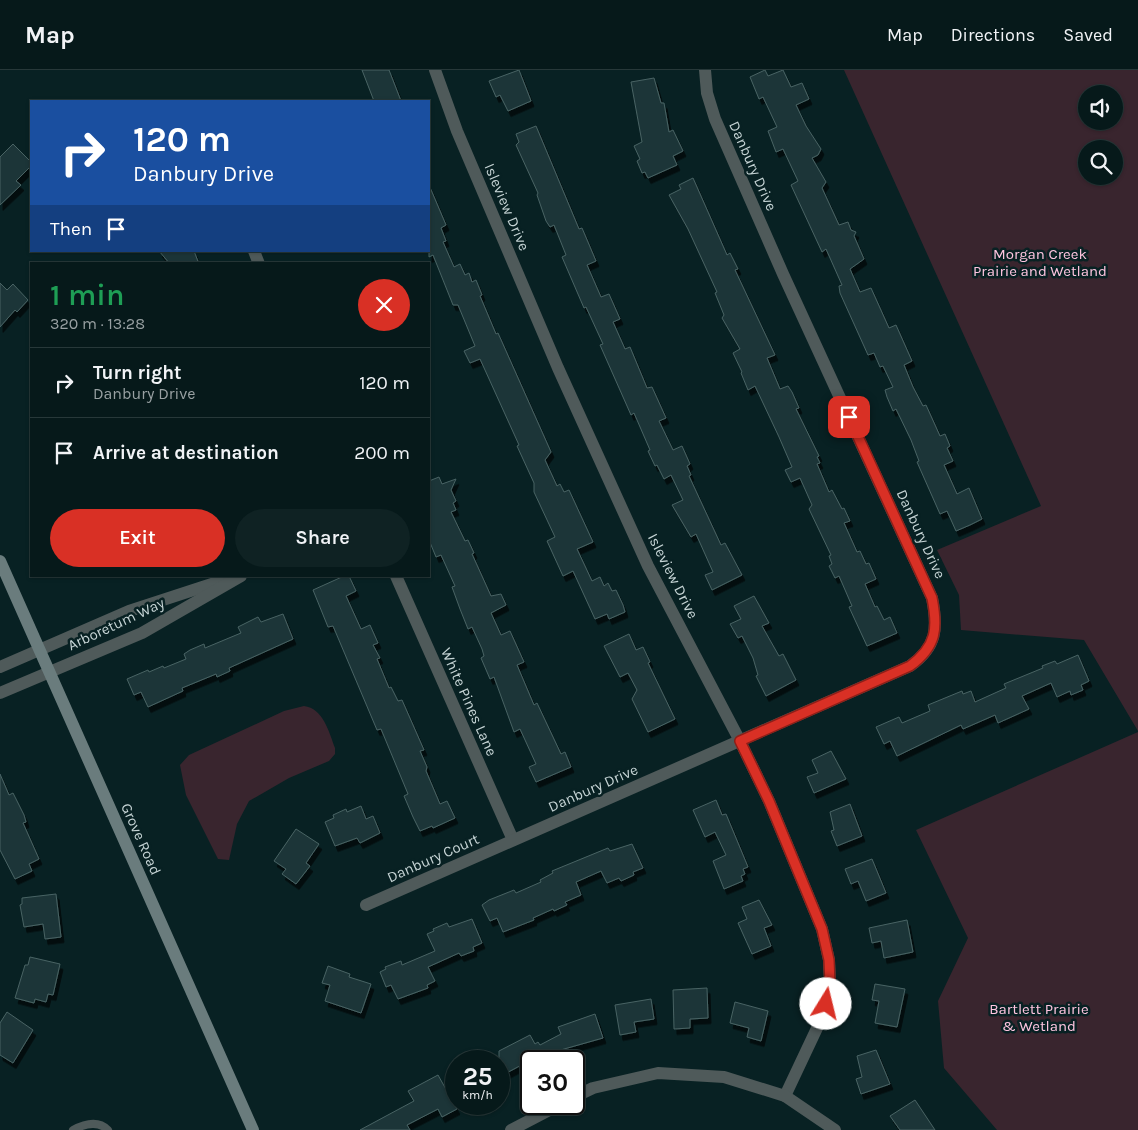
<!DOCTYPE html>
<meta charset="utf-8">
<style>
:root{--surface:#06191a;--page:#0f2223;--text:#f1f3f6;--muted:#98a0a2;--line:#273839;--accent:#d93025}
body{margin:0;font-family:Karla,sans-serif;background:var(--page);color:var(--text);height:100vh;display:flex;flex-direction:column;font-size:19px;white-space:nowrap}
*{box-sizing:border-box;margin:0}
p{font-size:16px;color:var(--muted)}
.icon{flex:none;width:28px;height:28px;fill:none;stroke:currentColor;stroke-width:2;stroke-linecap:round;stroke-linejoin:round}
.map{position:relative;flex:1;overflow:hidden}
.drawer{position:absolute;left:30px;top:192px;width:400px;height:315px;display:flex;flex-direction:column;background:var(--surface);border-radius:0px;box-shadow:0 1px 4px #0004,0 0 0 1px var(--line)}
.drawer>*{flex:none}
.guide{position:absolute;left:30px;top:30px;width:400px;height:152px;border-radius:0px;box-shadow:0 1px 4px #0004,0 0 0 1px var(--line);background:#1a4fa0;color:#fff;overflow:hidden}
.controls{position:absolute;left:1078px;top:15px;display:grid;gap:10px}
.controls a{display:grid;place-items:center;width:45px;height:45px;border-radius:50%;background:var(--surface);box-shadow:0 1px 4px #0004,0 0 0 1px var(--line);font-size:25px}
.speed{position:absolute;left:445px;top:980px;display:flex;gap:10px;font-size:25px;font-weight:700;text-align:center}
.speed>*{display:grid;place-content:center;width:65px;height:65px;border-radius:50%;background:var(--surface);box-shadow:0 1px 4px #0004,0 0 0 1px var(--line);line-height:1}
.speed small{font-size:12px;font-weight:400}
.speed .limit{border:2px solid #111;border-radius:8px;background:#fff;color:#111}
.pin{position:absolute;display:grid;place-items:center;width:42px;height:42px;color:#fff;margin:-21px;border-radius:10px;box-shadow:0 2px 8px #0006}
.me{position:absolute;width:55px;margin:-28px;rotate:9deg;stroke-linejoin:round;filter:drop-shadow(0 0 4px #0008)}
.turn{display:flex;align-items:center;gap:18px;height:105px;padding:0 20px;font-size:22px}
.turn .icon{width:65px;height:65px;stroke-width:2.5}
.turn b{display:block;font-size:35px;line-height:42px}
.then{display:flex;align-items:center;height:48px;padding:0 20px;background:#0003;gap:10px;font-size:19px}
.round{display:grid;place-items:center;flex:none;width:52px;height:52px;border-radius:26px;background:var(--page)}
.headline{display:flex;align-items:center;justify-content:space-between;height:85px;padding:0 20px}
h1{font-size:30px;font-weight:600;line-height:38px;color:#1e9e55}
.action{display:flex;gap:10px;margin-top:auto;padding:10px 20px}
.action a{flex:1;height:58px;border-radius:30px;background:var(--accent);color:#fff;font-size:20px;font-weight:600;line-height:58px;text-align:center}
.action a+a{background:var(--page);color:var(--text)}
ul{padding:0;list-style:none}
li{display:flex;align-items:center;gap:15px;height:70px;padding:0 20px;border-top:1px solid var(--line)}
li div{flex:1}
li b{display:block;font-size:19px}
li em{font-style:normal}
header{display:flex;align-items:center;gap:30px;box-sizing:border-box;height:70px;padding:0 25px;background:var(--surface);border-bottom:1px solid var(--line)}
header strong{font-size:24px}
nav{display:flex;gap:28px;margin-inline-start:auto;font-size:18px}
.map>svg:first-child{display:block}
.green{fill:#39252e;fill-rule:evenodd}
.building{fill:#1d3638;stroke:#496364;filter:url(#shadow)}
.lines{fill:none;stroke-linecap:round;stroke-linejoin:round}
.lane{stroke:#4f5a5a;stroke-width:8}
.street{stroke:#4f5a5a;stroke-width:12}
.secondary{stroke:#6a7c7d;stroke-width:12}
.route-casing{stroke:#8d1f18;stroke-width:12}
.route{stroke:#d93025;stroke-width:9}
.labels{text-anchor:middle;stroke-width:5;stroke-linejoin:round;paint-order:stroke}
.street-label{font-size:15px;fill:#c6d4d5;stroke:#082123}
.park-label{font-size:15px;fill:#ffc5e0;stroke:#082123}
</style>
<header>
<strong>Map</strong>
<nav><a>Map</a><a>Directions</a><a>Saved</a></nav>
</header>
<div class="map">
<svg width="1138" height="1060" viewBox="0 0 1138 1060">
<defs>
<filter id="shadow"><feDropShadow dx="3" dy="5.5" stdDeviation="0" flood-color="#0009"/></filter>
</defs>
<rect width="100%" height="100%" fill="#082123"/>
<g class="green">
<path d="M844 0H1138V661L1084 570 961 560 959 525 937 480 1041 436ZM1086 24H1114V51H1086ZM1086 79H1114V106H1086Z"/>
<path d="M304 636C323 638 329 662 335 678V684L329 691 289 708 249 731 237 754 229 790 218 789 186 725 180 695 189 685 284 641Z"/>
<path d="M1138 662V1060H997L944 998 938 931 968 868 916 760Z"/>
</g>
<g class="building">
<path d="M362 0H389L401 31H374Z"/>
<path d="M519 0 531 31 508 41 500 25 496 27 489 11Z"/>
<path d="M765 0 768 6 783 0 791 17 802 13 809 29 796 35 806 56 821 79 818 85 812 88 826 112 822 118 839 155 848 152 851 160 856 162 854 166 864 189 850 199 860 222 871 218 889 258 896 255 912 291 904 295 913 317 923 336 926 335 940 366 945 364 950 376 947 378 953 391 944 395 957 424 969 418 982 449 970 455 956 461 947 441 940 444 917 392 919 391 911 370 896 339 893 341 887 327 885 320 893 317 883 296 880 297 874 283 868 285 840 223 839 216 842 215 826 179 822 182 791 115 798 111 783 79 776 82 768 61 777 57 763 27 759 29 750 7Z"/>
<path d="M654 8 661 33H664L669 62 673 60 683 81 673 86 677 95 648 108 645 102 642 103 637 91 640 89 634 76 642 72 631 12Z"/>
<path d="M536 56 579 159 582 158 596 191 587 195 601 227 609 224 620 249 613 252 625 279 630 277 647 318 652 317 666 348 659 351 673 380 682 376 690 394 687 396 691 405 689 406 721 475 725 473 742 505 712 520 705 505 713 502 696 464 691 467 672 435 683 430 671 405 664 409 657 395 655 396 648 381 650 380 634 343 631 345 600 275 603 274 586 237 584 238 562 187 566 185 554 155 550 157 546 151 537 125 538 123 516 75 519 72 516 64Z"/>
<path d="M13 74 31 92V96L16 111 21 115 0 135V87Z"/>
<path d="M693 108 727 185 730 183 738 199 735 200 775 285 767 288 780 319 788 316 792 322 799 338 796 339 819 386 817 387 820 393 817 394 829 422 832 420 842 439 844 438 850 451 844 453 857 482 860 481 866 494 869 493 876 509 865 514 875 537 877 536 884 550 890 547 897 563 867 576 849 537 852 536 839 506 835 508 829 496 832 494 829 486 831 485 809 439 812 435 800 408 791 412 785 400 792 397 779 367 755 316 748 320 741 303 742 302 733 283 740 279 722 248 724 245 715 223 717 222 688 159 669 125 681 119 679 115Z"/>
<path d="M429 115 446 155 441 158 446 171 443 172 454 197 460 194 465 205 469 203 472 212 476 210 482 225 480 226 496 264 498 263 551 382 545 390 557 416 560 414 564 422 569 420 593 472 577 479 592 511 600 507 604 516 608 513 612 521 616 520 623 535 625 542 609 549 607 544 595 549 573 501 563 506 547 471 555 467 534 422V413L517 376 519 375 480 289 470 293 464 281 475 276 458 235H453L433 185 429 187Z"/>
<path d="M159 181H194L199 194H170Z"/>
<path d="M0 213 7 220 13 214 28 230 17 242 15 240 0 257Z"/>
<path d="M439 407 442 414 456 409 451 420 456 431 453 433 456 440 451 442 465 471 468 470 474 483 472 484 491 526 501 524 506 535 491 543 501 565 510 561 524 592 517 595 534 635 537 633 561 684 565 682 571 697 536 712 529 697 536 694 520 659 514 662 494 607 490 609 481 588 484 586 482 579 472 557 468 559 460 539 452 517 455 516 441 485 436 487 429 470V411Z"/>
<path d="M344 506H349L356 521 346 526 361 559 370 555 378 573 373 575 380 588 377 589 389 618 391 617 398 631 402 630 424 680 420 681 427 697 426 701 440 734 447 731 455 748 433 758 432 756 420 761 413 747 404 726 408 724 381 659 377 660 333 556 328 557 313 520Z"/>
<path d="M754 526 769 553 762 556 779 586 783 584 796 610 766 626 756 606 758 605 753 588 742 566 738 568 730 554 741 549 734 536Z"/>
<path d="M283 544 293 569 229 598 230 601 217 607 216 604 182 618 183 621 148 637 141 622 134 625 127 609 148 600 149 602 163 596 164 598 186 589 184 584 190 580 204 574 205 578 241 563 238 557 258 547 261 552Z"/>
<path d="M629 564 636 580 643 577 650 592 648 593 675 649 648 662 632 629 637 620 628 603 620 607 604 576Z"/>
<path d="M1078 585 1089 611 1081 615 1083 620 1071 625 1070 621 1057 627 1051 613 1022 626 1029 639 998 653 995 645 963 659 961 655 897 686 890 671 884 674 876 657 899 647 902 653 930 641 928 635 962 621 963 624 971 621 975 632 1006 618 1004 614 1043 598 1042 596 1055 591 1057 594Z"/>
<path d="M831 681 846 709 814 723 807 707 818 703 812 690Z"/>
<path d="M0 704 9 725 13 723 24 745 26 752 23 753 39 789 29 794 32 801 15 809 0 780Z"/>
<path d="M716 730 722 745 726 744 748 797 743 799 745 804 741 806 743 811 724 819 713 791 726 785 715 762 705 767 693 740Z"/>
<path d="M850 734 862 766 837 776 831 761 834 760 830 742Z"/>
<path d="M361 736 366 749 373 746 380 763 360 773 357 768 335 776 325 752 334 748 333 745 346 739 347 742Z"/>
<path d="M296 759 319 774 306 793 310 796 296 814 282 804 286 799 274 791Z"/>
<path d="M632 774 643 798 633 802 634 805 621 811 619 808 607 813 601 801 576 812 581 825 565 832 567 835 554 841 553 839 533 848 534 850 503 862 497 848 490 851 482 835 489 830 514 820 516 823 541 812 540 810 553 803 552 801 608 778 610 781Z"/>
<path d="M872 789 886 823 866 831 858 811 851 814 845 799Z"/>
<path d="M56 824 61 867 45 869 43 854 24 857 20 835 22 834V828Z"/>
<path d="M759 830 772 855 764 858 771 876 752 884 738 853 747 849 742 837Z"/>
<path d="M472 849 482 873 473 877 474 881 461 886 459 883 428 897 435 911 427 915 428 918 398 929 391 915 386 917 380 902 386 899 385 897 401 891 402 895 435 881 427 864 434 861 433 859 447 853 449 857Z"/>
<path d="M907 850 913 882 884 888 881 871 872 873 869 858Z"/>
<path d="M30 887 60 894 53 925 48 924 46 932 35 929 34 933 15 928 25 895H28Z"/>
<path d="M328 896 350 904 349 907 371 914 361 943 325 931 330 915 322 913Z"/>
<path d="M875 914 905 919 897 957 875 953 879 931 872 930Z"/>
<path d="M707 918 708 948 690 949V958L674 959 673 920Z"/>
<path d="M651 929 654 949 634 952 636 962 620 965 615 935Z"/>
<path d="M735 932 768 941 761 971 747 967 749 958 730 953Z"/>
<path d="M7 942 33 960 13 993 0 985V953Z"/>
<path d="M595 944 603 968 550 983 552 987 545 991H529L499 1007V981L530 965 535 974 538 972 540 975 561 964 558 957Z"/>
<path d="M876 980 890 1014 861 1024 856 1009 862 1007 857 986Z"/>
<path d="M438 1005 457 1039 442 1047 438 1039 407 1055 410 1060H360L414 1031 408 1021Z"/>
<path d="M915 1030 935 1060H900L890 1046Z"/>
</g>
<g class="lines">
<path class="lane" d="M73 1060C84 1054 98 1050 108 1060"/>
<g class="street">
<path d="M435 0 457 61 558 298 648 496 740 671 769 731 822 859 829 890 830 914 826 934 818 956 785 1026"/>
<path d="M254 181 259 194"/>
<path d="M396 506 513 770"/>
<path d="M0 597 129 541 224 510"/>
<path d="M0 623 142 563 241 506"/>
<path d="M366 835 910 596C937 577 938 558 932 528L783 204 715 49 707 23 705 0"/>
<path d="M574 1027 593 1018 658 1003 724 1007 785 1026 835 1060"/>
<path d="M511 1060 561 1034"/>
</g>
<path class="secondary" d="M0 491 253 1060"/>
</g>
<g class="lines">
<defs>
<path id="route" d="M826 934 830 914 829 890 822 859 769 731 740 671 910 596C937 576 938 558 932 528L849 347"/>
</defs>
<use href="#route" class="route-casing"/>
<use href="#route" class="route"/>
</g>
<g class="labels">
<g class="street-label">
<text transform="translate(753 96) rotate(66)" y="5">Danbury Drive</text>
<text transform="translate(507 137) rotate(67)" y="5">Isleview Drive</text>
<text transform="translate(921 464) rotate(65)" y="5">Danbury Drive</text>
<text transform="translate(673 506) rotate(63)" y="5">Isleview Drive</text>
<text transform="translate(116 554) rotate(-25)" y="5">Arboretum Way</text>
<text transform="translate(469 632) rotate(66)" y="5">White Pines Lane</text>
<text transform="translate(593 718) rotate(-24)" y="5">Danbury Drive</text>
<text transform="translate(141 769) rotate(66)" y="5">Grove Road</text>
<text transform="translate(433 788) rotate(-24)" y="5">Danbury Court</text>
</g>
<g class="park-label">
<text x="1040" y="189">Morgan Creek<tspan x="1040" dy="17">Prairie and Wetland</tspan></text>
<text x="1039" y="944">Bartlett Prairie<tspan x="1039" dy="17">&amp; Wetland</tspan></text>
</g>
</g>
</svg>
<div class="controls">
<a><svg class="icon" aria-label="sound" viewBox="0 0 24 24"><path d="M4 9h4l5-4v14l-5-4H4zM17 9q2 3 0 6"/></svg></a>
<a><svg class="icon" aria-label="search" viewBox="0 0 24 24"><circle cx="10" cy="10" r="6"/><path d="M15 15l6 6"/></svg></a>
</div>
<div class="speed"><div>25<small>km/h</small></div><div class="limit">30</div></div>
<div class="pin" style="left:849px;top:347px;background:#d93025"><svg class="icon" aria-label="arrive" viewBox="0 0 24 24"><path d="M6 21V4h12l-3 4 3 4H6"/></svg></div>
<svg class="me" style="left:826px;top:934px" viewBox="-20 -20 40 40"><circle r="19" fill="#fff"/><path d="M0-13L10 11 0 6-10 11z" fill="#d93025"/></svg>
<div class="guide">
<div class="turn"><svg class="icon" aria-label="right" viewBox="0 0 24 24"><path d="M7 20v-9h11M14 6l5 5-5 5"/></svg><div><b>120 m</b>Danbury Drive</div></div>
<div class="then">Then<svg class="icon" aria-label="arrive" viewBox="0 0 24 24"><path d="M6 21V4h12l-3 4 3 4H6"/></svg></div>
</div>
<section class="drawer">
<div class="headline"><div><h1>1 min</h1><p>320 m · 13:28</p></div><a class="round" style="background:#d93025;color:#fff"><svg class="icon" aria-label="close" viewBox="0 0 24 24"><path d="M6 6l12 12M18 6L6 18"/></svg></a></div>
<ul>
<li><svg class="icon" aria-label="right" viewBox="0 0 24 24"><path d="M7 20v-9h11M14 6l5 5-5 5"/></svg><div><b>Turn right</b><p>Danbury Drive</p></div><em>120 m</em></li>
<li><svg class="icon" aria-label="arrive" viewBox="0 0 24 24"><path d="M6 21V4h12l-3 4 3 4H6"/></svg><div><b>Arrive at destination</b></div><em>200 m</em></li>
</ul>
<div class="action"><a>Exit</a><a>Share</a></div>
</section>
</div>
